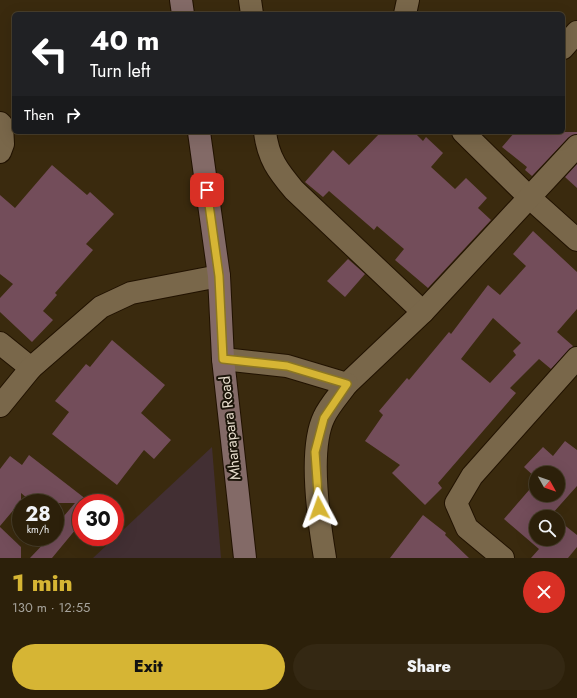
<!DOCTYPE html>
<meta charset="utf-8">
<style>
:root{--surface:#2c200a;--page:#342813;--text:#f1f3f6;--muted:#a6a39c;--line:#483e2b;--accent:#d6b534}
body{margin:0;font-family:Jost,sans-serif;background:var(--page);color:var(--text);height:100vh;display:flex;flex-direction:column;font-size:15px;white-space:nowrap}
*{box-sizing:border-box;margin:0}
p{font-size:13px;color:var(--muted)}
.icon{flex:none;width:22px;height:22px;fill:none;stroke:currentColor;stroke-width:2;stroke-linecap:round;stroke-linejoin:round}
.map{position:relative;height:558px;overflow:hidden}
.panel{display:flex;flex-direction:column;background:var(--surface);flex:1}
.panel>*{flex:none}
.hud{position:absolute;left:12px;top:12px;width:553px;height:122px;border-radius:6px;box-shadow:0 4px 16px #0002,0 0 0 1px var(--line);background:#202124;color:#fff;overflow:hidden}
.needle{width:26px;rotate:130deg}
.controls{position:absolute;left:529px;top:466px;display:grid;gap:8px}
.controls a{display:grid;place-items:center;width:36px;height:36px;border-radius:50%;background:var(--surface);box-shadow:0 4px 16px #0002,0 0 0 1px var(--line);font-size:20px}
.speed{position:absolute;left:12px;top:494px;display:flex;gap:8px;font-size:20px;font-weight:700;text-align:center}
.speed>*{display:grid;place-content:center;width:52px;height:52px;border-radius:50%;background:var(--surface);box-shadow:0 4px 16px #0002,0 0 0 1px var(--line);line-height:1}
.speed small{font-size:10px;font-weight:400}
.speed .limit{border:6px solid #d22;background:#fff;color:#111}
.pin{position:absolute;display:grid;place-items:center;width:34px;height:34px;color:#fff;margin:-17px;border-radius:8px;box-shadow:0 2px 6px #0006}
.me{position:absolute;width:44px;margin:-22px;rotate:356deg;stroke-linejoin:round;filter:drop-shadow(0 0 3px #0008)}
.turn{display:flex;align-items:center;gap:14px;height:84px;padding:0 12px;font-size:18px}
.turn .icon{width:52px;height:52px;stroke-width:2.5}
.turn b{display:block;font-size:28px;line-height:34px}
.then{display:flex;align-items:center;height:38px;padding:0 12px;background:#0003;gap:8px;font-size:15px}
.round{display:grid;place-items:center;flex:none;width:42px;height:42px;border-radius:21px;background:var(--page)}
.head{display:flex;align-items:center;justify-content:space-between;height:68px;padding:0 12px}
h1{font-size:24px;font-weight:800;line-height:30px;color:var(--accent)}
.cta{display:flex;gap:8px;margin-top:auto;padding:8px 12px}
.cta a{flex:1;height:46px;border-radius:24px;background:var(--accent);color:#111;font-size:16px;font-weight:800;line-height:46px;text-align:center}
.cta a+a{background:var(--page);color:var(--text)}
.map>svg:first-child{display:block}
.education{fill:#422f33}
.building{fill:#734d5a;fill-rule:evenodd}
.lines{fill:none;stroke-linecap:round;stroke-linejoin:round}
.minor-casing{stroke:#211200;stroke-width:24}
.secondary-casing{stroke:#211200;stroke-width:24}
.minor{stroke:#79674a;stroke-width:22}
.secondary{stroke:#836a67;stroke-width:22}
.route-casing{stroke:#8b7622;stroke-width:10}
.route{stroke:#d6b534;stroke-width:7}
.labels{text-anchor:middle;stroke-width:4;stroke-linejoin:round;paint-order:stroke}
.street-label{font-size:15px;fill:#e8dece;stroke:#1b1409}
</style>
<div class="map">
<svg width="577" height="558" viewBox="0 0 577 558">
<rect width="100%" height="100%" fill="#3a2a0e"/>
<path class="education" d="M212 447 221 558H93Z"/>
<g class="building">
<path d="M381 132H414L423 141 426 137 443 153 431 167 455 189 466 178 487 198 478 208 491 220 428 288 395 260 404 249 377 226 374 230 329 191 323 197 305 182 333 150 349 165Z"/>
<path d="M515 132H577V134L568 138 532 176 525 170 527 167 502 147Z"/>
<path d="M577 164V188L565 177Z"/>
<path d="M52 165 87 195 90 192 114 214 86 244 93 250 55 293 57 295 43 311 53 320 32 342 0 312V298L13 284 0 274V195L15 208Z"/>
<path d="M533 231 577 272V309L557 332 573 346 551 369 539 359 510 388 516 393 438 483 442 488 425 505 392 473 400 465 365 441 383 415 379 411 407 378 409 380 449 332 451 334 488 285 500 295 526 266 513 254ZM493 318 521 343 513 351 516 355 490 383 461 359Z"/>
<path d="M348 259 365 274 345 297 327 281Z"/>
<path d="M112 340 165 385 141 413 171 440 154 459 144 450 117 485 52 434 69 412 55 401 86 364 90 367Z"/>
<path d="M565 441 577 450V486L552 514 555 517H536V539H558V520L577 535V547L568 558H531L539 549 504 519 536 482V495H558V473H536V478L524 467 543 447 553 456Z"/>
<path d="M29 455 91 503H81V523L52 558H30L50 537H55V532L61 526 58 523 75 503H33L21 493V501L0 526V469L10 456 22 465Z"/>
<path d="M423 515 446 533 445 535 469 558H390Z"/>
<path d="M0 527 21 547V558H0Z"/>
</g>
<g class="lines">
<defs>
<g id="minor">
<path d="M250 0 252 14"/>
<path d="M405 14 408 0"/>
<path d="M563 48 577 32"/>
<path d="M0 123 2 125 3 144 0 152"/>
<path d="M265 132C268 158 278 171 294 190L423 312"/>
<path d="M463 132 530 198 577 240"/>
<path d="M0 343 31 368"/>
<path d="M223 359 287 366 347 384 423 312 577 146"/>
<path d="M0 406 31 368 101 307 131 293 219 276"/>
<path d="M325 558C319 522 308 450 324 417 329 406 339 395 347 384"/>
<path d="M503 558 467 528 456 503 472 476 577 358"/>
</g>
<g id="secondary">
<path d="M181 0 183 14"/>
<path d="M199 132 219 276 223 359 245 558"/>
</g>
</defs>
<use href="#minor" class="minor-casing"/>
<use href="#secondary" class="secondary-casing"/>
<use href="#minor" class="minor"/>
<use href="#secondary" class="secondary"/>
</g>
<g class="lines">
<defs>
<path id="route" d="M207 190 219 276 223 359 287 366 347 384 324 418 315 452 319 508"/>
</defs>
<use href="#route" class="route-casing"/>
<use href="#route" class="route"/>
</g>
<g class="labels">
<g class="street-label">
<text transform="translate(230 428) rotate(-96)" y="5">Mharapara Road</text>
</g>
</g>
</svg>
<div class="controls">
<a><svg class="needle" viewBox="-14 -14 28 28"><path d="M0-13l5 13h-10z" fill="#e53935"/><path d="M0 13l5-13h-10z" fill="#a6a39c"/></svg></a>
<a><svg class="icon" aria-label="search" viewBox="0 0 24 24"><circle cx="10" cy="10" r="6"/><path d="M15 15l6 6"/></svg></a>
</div>
<div class="speed"><div>28<small>km/h</small></div><div class="limit">30</div></div>
<div class="pin" style="left:207px;top:190px;background:#d93025"><svg class="icon" aria-label="arrive" viewBox="0 0 24 24"><path d="M6 21V4h12l-3 4 3 4H6"/></svg></div>
<svg class="me" style="left:319px;top:508px" viewBox="-20 -20 40 40"><path d="M0-17L14 15 0 8-14 15z" fill="#d6b534" stroke="#fff" stroke-width="4"/></svg>
<div class="hud">
<div class="turn"><svg class="icon" aria-label="left" viewBox="0 0 24 24"><path d="M17 20v-9H6M10 6l-5 5 5 5"/></svg><div><b>40 m</b>Turn left</div></div>
<div class="then">Then<svg class="icon" aria-label="right" viewBox="0 0 24 24"><path d="M7 20v-9h11M14 6l5 5-5 5"/></svg></div>
</div>
</div>
<section class="panel">
<div class="head"><div><h1>1 min</h1><p>130 m · 12:55</p></div><a class="round" style="background:#d93025;color:#fff"><svg class="icon" aria-label="close" viewBox="0 0 24 24"><path d="M6 6l12 12M18 6L6 18"/></svg></a></div>
<div class="cta"><a>Exit</a><a>Share</a></div>
</section>
